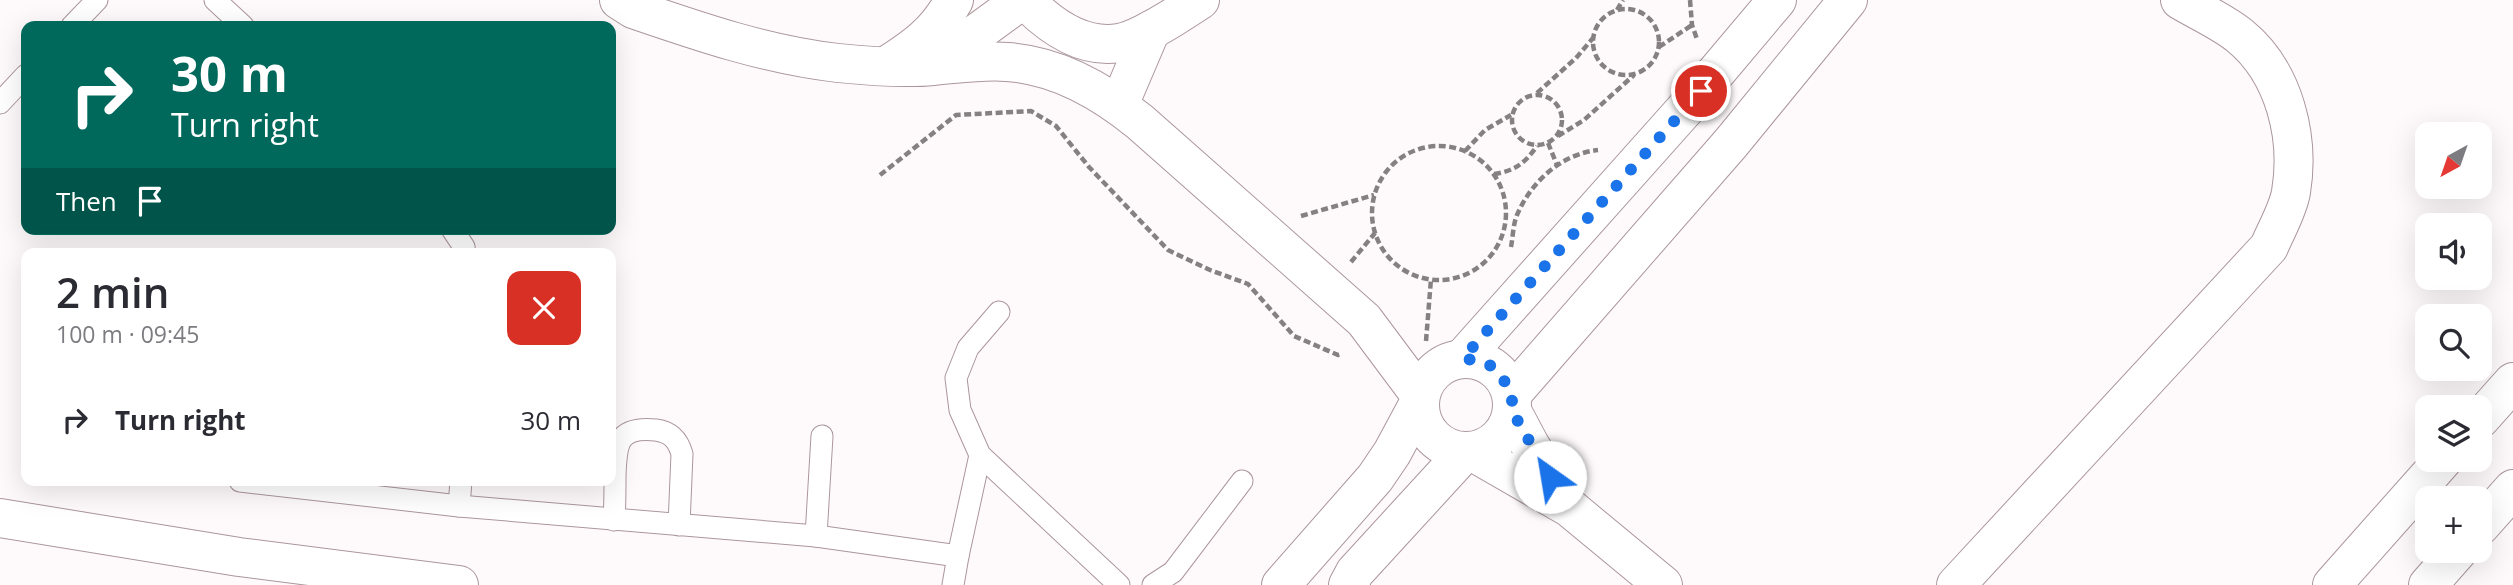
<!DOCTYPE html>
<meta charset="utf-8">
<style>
:root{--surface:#fff;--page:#f2f2f3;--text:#2b2b33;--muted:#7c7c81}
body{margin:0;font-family:"Open Sans",sans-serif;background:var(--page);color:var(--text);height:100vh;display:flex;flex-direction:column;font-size:26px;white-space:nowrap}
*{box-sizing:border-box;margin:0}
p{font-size:23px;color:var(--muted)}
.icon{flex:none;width:38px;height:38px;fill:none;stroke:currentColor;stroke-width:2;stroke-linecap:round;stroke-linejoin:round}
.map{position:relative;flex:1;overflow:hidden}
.details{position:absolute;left:21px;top:248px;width:595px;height:238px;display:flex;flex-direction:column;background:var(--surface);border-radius:14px;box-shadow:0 7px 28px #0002}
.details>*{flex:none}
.hud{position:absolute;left:21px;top:21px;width:595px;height:214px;border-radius:14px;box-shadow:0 7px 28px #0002;background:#00695c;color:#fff;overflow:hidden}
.needle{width:46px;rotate:220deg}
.controls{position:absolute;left:2415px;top:122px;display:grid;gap:14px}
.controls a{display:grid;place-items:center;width:77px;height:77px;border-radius:14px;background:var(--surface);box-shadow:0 7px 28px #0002;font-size:35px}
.pin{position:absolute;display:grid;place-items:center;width:60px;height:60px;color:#fff;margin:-30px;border:4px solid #fff;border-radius:50%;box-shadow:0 2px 7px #0007}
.me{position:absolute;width:77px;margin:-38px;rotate:328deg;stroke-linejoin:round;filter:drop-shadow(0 0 5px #0008)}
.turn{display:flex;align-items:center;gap:24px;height:147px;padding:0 35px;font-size:32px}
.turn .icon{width:91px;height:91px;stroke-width:2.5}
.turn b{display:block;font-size:49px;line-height:60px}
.then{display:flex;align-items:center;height:66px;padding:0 35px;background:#0003;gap:14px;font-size:26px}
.round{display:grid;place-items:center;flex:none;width:74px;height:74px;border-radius:14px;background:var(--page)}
.headline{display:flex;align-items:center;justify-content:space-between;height:119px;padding:0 35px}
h1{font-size:42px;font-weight:600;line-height:52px}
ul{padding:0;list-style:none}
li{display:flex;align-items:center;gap:21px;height:105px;padding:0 35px}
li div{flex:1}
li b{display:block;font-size:26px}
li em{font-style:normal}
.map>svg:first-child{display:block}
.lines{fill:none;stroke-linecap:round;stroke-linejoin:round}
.lane-casing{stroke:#ab969b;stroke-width:23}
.street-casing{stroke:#ab969b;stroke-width:40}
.secondary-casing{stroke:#ab969b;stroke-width:40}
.path{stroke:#868082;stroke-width:4.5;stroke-dasharray:7 3.5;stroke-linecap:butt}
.lane{stroke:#fff;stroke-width:21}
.street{stroke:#fff;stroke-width:38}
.secondary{stroke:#fff;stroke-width:38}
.route{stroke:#1a73e8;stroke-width:12;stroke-dasharray:0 21.6}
</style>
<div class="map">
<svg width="2513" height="585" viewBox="0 0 2513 585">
<rect width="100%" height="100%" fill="#fefafb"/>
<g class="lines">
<defs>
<g id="lane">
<path d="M215 0 243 26"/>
<path d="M72 26 97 0"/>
<path d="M0 103 26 75"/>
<path d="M452 229 464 247 465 254"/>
<path d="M999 312 968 348 956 378 960 410 980 455 1119 585"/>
<path d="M240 481 459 506 816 536 958 556 980 455"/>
<path d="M459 506 461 481"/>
<path d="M614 520C615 506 615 491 615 476 616 444 617 426 656 430 671 432 678 440 682 454L679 525"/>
<path d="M816 536 822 436"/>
<path d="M953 585 958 556"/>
<path d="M1153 585 1173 572 1242 481"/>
</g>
<g id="street">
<path d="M619 0 633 9C700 32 767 55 838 63 868 66 902 69 933 66 958 64 982 60 1007 62 1057 65 1102 91 1140 122L1364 320 1420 395"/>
<path d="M1025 0C1049 25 1082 49 1119 43 1142 39 1180 13 1200 0"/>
<path d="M933 65 1022 0"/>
<path d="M886 66C916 47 937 32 954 0"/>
<path d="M1119 105 1151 30"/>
<path d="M1463 358 1686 108 1777 0"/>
<circle cx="1466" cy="405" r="46"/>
<path d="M1512 394 1731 143 1848 0"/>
<path d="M1512 411 1530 445 1565 500"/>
<path d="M1471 451 1570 508 1663 585"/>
<path d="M0 518 239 557 459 585"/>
<path d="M1281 585 1375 478 1392 453 1420 401"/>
<path d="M1348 585 1355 572 1465 452"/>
<path d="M1956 585 2269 247C2276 230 2288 210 2291 192 2300 138 2285 73 2240 36 2223 22 2200 12 2180 0"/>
</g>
<g id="secondary">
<path d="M2480 419 2513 382"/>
<path d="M2480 526 2513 489"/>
<path d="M2332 585 2443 460"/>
<path d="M2428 585 2458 551"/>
</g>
</defs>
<use href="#lane" class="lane-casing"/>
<use href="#street" class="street-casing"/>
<use href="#secondary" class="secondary-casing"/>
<g class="path">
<path d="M1690 0 1692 25 1697 39"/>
<circle cx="1626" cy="42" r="33"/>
<path d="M1617 10 1623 0"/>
<path d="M1659 47 1692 25"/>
<path d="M1537 93 1576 58 1593 38"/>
<circle cx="1537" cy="120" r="25"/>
<path d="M1558 136 1584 120 1634 75"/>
<path d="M1548 143 1557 165"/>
<circle cx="1439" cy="213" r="67"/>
<path d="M1465 151 1485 130 1511 115"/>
<path d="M1494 174C1515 171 1525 163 1537 146"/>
<path d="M880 175 956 115 1031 111 1056 126 1089 167 1168 250 1210 270 1248 284 1294 336 1338 355 1342 354"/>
<path d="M1301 216 1374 195"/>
<path d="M1511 247C1513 237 1513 224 1517 215 1531 182 1561 154 1598 150"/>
<path d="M1351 262 1375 233"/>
<path d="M1426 341 1431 279"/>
</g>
<use href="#lane" class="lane"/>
<use href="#street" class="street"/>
<use href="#secondary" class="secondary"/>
</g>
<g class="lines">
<path class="route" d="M1550 477 1512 411V394L1499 372 1488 364 1463 358 1701 91"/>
</g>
</svg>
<div class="controls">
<a><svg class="needle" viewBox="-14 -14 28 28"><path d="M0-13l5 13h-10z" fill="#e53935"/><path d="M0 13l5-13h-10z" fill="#7c7c81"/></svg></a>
<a><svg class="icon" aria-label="sound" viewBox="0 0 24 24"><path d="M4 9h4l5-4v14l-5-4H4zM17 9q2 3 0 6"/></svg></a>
<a><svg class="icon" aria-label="search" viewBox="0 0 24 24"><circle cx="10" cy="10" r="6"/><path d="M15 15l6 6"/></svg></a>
<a><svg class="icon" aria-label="layers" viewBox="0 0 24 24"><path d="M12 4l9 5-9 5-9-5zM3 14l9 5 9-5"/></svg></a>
<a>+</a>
</div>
<div class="pin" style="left:1701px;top:91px;background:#d93025"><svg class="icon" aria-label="arrive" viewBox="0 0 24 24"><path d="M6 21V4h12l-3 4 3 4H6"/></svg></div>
<svg class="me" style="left:1550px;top:477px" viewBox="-20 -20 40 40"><circle r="19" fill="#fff"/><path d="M0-13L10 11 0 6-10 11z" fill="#1a73e8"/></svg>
<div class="hud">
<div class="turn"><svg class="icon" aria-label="right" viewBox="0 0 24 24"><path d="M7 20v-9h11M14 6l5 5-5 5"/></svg><div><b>30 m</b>Turn right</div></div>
<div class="then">Then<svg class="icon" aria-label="arrive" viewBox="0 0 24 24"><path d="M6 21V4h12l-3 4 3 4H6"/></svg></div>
</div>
<section class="details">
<div class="headline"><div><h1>2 min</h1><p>100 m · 09:45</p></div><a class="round" style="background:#d93025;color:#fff"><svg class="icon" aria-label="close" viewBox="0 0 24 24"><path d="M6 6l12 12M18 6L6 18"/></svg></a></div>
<ul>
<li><svg class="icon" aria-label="right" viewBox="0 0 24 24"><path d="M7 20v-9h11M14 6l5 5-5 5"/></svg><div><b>Turn right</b></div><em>30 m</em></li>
</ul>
</section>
</div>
